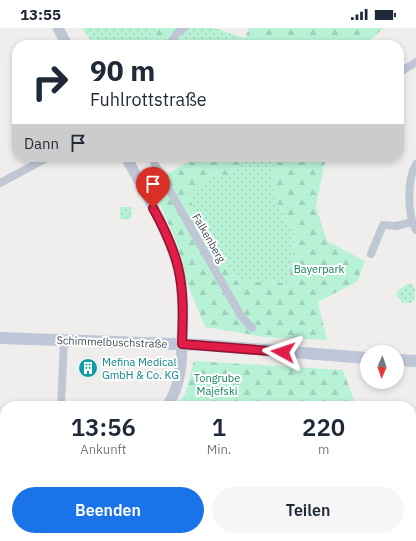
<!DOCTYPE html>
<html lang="de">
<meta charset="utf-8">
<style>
:root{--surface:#fff;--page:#f6f6f7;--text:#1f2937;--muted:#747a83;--accent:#1a73e8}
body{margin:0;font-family:"IBM Plex Sans",sans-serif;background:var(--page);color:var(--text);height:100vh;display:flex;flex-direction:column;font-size:15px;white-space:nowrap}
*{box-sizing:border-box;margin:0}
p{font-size:13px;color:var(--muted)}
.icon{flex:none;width:22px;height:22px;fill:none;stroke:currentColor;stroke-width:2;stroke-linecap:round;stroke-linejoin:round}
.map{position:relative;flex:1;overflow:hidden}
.drawer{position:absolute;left:0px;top:373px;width:416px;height:140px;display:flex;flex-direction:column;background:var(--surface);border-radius:16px 16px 0 0;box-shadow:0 2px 6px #0003}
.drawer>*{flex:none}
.guide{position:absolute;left:12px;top:12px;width:392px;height:122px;border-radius:16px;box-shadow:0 2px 6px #0003;background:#fff;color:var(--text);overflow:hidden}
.needle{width:26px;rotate:182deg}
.controls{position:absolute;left:360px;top:317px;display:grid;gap:8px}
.controls a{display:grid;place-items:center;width:44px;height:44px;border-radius:50%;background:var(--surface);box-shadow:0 2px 6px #0003;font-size:20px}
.pin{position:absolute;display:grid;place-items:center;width:34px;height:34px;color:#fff;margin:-41px -17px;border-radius:50% 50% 50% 0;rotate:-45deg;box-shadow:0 0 4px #0007}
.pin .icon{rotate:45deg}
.me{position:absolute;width:44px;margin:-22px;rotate:275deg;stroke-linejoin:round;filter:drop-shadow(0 0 3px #0008)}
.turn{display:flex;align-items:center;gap:14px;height:84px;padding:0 12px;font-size:18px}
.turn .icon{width:52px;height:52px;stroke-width:2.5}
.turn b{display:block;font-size:28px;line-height:34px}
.then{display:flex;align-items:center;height:38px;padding:0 12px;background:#0003;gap:8px;font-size:15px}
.eta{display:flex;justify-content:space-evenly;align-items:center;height:68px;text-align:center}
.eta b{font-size:24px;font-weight:600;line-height:28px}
.button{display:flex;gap:8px;margin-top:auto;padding:8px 12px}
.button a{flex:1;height:46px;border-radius:24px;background:var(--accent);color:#fff;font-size:16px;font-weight:600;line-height:46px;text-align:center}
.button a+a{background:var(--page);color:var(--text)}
.status{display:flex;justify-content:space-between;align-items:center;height:28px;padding:0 20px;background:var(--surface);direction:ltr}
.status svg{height:11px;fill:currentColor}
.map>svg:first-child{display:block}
.grass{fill:url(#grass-dots)}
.forest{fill:url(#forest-firs)}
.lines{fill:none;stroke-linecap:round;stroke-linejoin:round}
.minor{stroke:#c0c7d4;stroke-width:8}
.tertiary{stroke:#c0c7d4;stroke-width:11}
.secondary{stroke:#bec7d8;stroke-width:12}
.route-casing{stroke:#92132f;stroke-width:10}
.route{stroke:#e11d48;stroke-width:7}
.labels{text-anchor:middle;stroke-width:4;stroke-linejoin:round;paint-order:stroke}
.street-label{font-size:11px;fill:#444e5c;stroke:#fff}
.park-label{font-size:11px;fill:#108259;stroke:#fff}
.culture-label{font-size:11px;fill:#0d838f;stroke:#fff;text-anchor:start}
</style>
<div class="status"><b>13:55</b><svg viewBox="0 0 49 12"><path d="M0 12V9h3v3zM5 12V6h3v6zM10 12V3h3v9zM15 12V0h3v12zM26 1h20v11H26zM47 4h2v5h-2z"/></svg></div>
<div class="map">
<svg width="416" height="513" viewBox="0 0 416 513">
<defs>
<pattern id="grass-dots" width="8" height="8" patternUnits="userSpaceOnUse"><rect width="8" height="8" fill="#b8f2d6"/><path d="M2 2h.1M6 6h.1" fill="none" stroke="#9fd1ba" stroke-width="1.8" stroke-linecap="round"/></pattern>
<pattern id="forest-firs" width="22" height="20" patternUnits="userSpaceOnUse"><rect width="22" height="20" fill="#b8f2d6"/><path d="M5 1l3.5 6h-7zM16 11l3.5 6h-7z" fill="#9fd1ba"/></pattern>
</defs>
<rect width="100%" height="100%" fill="#f0eeed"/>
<g class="grass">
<path d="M82 0H157L151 17 91 13Z"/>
<path d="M195 0H215L238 8 228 17H178L183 7Z"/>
<path d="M247 129H275L274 139 275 170 295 207 289 255 237 253 221 236 188 167 211 146 229 147Z"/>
<path d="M120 179H132L131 191H120Z"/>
<path d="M407 256H412L415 261 414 272 411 275H403L397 268V264Z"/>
<path d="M5 474V508H7V513H0V497Z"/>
<path d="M35 508H333L328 513H34Z"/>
</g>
<g class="forest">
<path d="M157 0H195L183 7 178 17H151Z"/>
<path d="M249 0H383L365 17H228L238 8 245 10Z"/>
<path d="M91 13 142 17H88Z"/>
<path d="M190 129H247L229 147 211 146 188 167 221 236 237 253 289 255 295 207 275 170 274 139 275 129H326L316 179 327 213 365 233 358 253 318 274 327 312 265 309 205 299 187 255 176 213 151 156 191 132Z"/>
<path d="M194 333 343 342 356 378H176L185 366Z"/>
<path d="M30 508H133L123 513H28Z"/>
<path d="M233 508H329L325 513H233Z"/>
</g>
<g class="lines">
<g class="minor">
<path d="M169 17 178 4 185 0"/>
<path d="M399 45 416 34"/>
<path d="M151 129 163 151 241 288 252 300"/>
<path d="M416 136C407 152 407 186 416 202"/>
<path d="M0 155 49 129"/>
<path d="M371 226 383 197 396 198 412 194"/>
<path d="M61 378 64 312"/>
<path d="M0 459H5"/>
</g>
<g class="tertiary">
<path d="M58 0 67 17"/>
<path d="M126 129C145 164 167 200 178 239 184 262 183 287 182 311 182 336 181 357 167 378"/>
<path d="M17 513 18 508"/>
</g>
<g class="secondary">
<path d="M0 310 203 317 367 330"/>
<path d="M397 332 416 333"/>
</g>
</g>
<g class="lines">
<defs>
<path id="route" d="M153 180C163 198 173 219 178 239 184 264 183 291 182 316L283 324"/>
</defs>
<use href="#route" class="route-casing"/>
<use href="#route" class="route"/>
</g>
<defs>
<symbol id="building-disc" viewBox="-11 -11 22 22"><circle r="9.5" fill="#0f9aa8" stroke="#fff"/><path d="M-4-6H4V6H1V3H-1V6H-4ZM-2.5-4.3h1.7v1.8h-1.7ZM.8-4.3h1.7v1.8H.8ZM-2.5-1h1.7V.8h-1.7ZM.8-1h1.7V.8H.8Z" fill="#fff"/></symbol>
</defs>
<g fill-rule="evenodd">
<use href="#building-disc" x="77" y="329" width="22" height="22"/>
</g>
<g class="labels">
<g class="street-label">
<text transform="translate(209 210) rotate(60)" y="4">Falkenberg</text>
<text transform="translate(112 314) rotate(2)" y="4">Schimmelbuschstraße</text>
</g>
<g class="park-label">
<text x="319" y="245">Bayerpark</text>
<text x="217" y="354">Tongrube<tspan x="217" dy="13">Majefski</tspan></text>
</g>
<g class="culture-label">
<text x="102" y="338">Mefina Medical<tspan x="102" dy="13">GmbH &amp; Co. KG</tspan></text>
</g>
</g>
</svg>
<div class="controls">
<a><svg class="needle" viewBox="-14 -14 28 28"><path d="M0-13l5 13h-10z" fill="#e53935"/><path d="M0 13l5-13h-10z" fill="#747a83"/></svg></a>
</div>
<div class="pin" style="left:153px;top:180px;background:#d93025"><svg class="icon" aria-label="arrive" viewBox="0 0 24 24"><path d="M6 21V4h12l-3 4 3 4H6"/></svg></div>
<svg class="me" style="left:283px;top:324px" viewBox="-20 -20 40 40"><path d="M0-17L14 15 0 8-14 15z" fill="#e11d48" stroke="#fff" stroke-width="4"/></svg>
<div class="guide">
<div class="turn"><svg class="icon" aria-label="right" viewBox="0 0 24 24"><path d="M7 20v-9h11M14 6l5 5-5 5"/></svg><div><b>90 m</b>Fuhlrottstraße</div></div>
<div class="then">Dann<svg class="icon" aria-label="arrive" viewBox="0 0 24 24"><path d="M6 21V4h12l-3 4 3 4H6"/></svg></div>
</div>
<section class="drawer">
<div class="eta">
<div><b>13:56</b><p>Ankunft</p></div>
<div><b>1</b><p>Min.</p></div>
<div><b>220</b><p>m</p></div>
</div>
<div class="button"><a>Beenden</a><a>Teilen</a></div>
</section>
</div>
